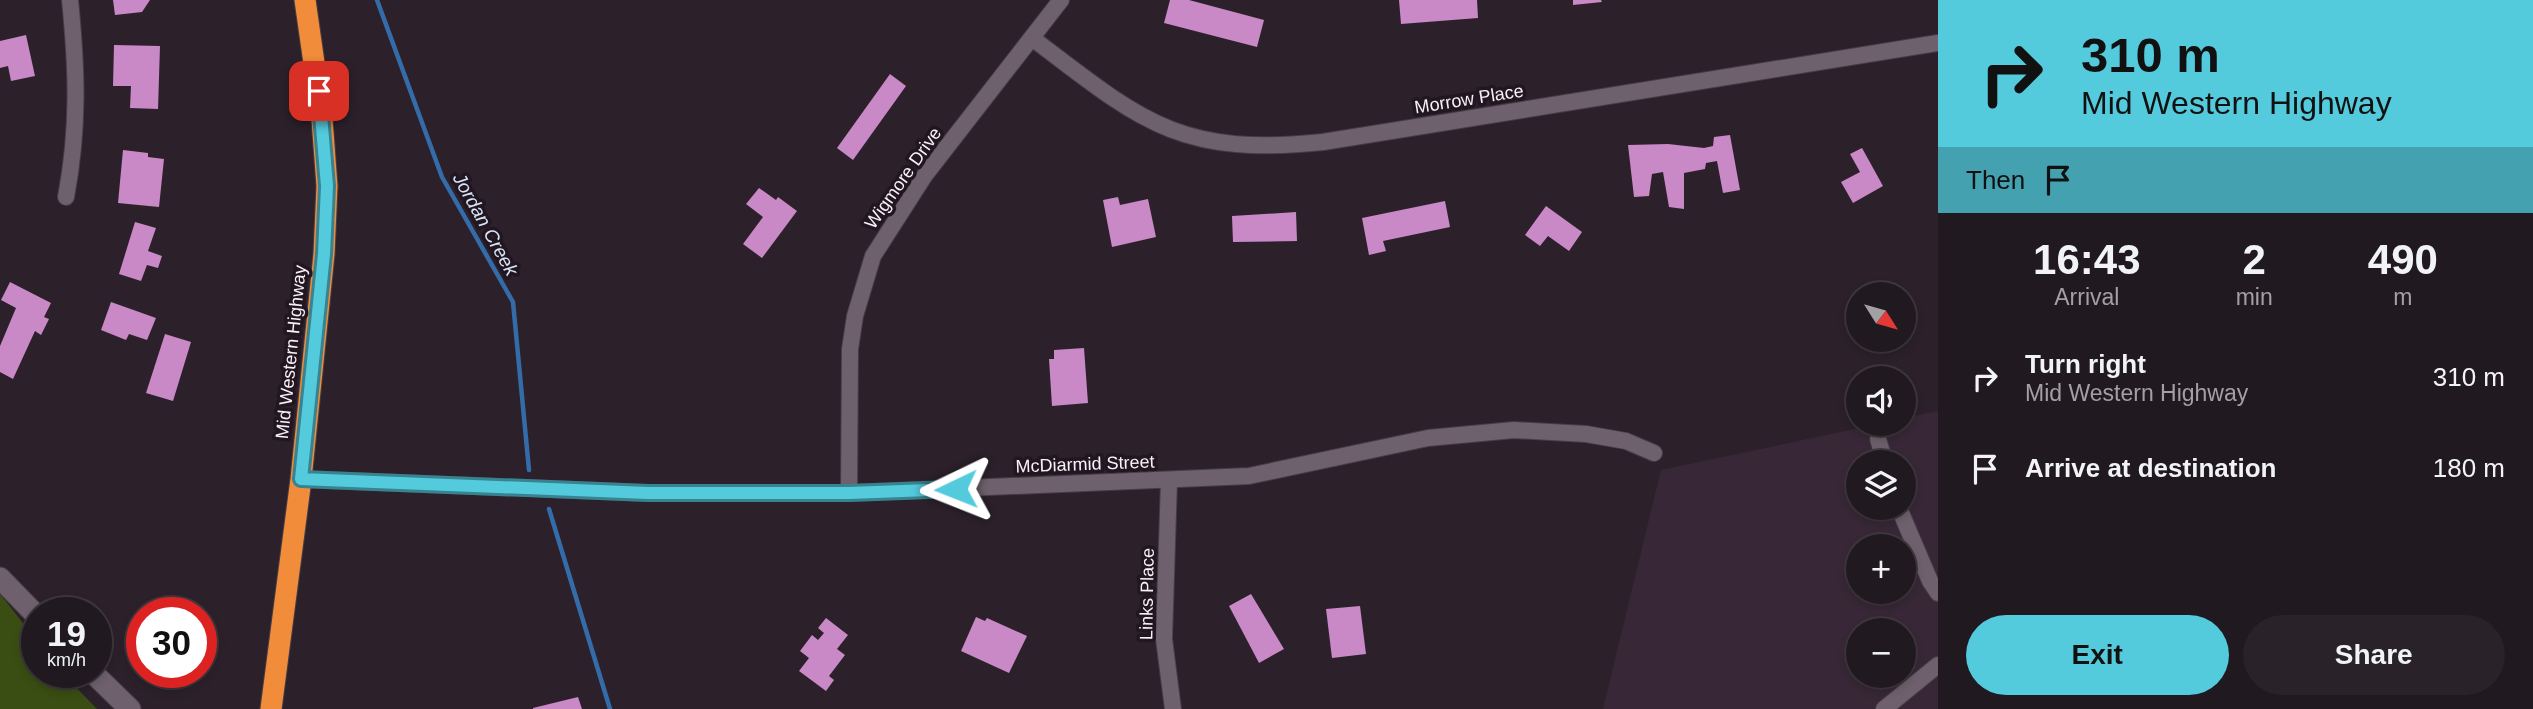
<!DOCTYPE html>
<meta charset="utf-8">
<style>
:root{--surface:#211920;--page:#292229;--text:#f1f3f6;--muted:#a2a0a5;--line:#3e383e;--accent:#54cadd}
body{margin:0;font-family:Arial,sans-serif;background:var(--page);color:var(--text);height:100vh;display:flex;flex-direction:column;font-size:26px;white-space:nowrap}
*{box-sizing:border-box;margin:0}
p{font-size:23px;color:var(--muted)}
.icon{flex:none;width:38px;height:38px;fill:none;stroke:currentColor;stroke-width:2;stroke-linecap:round;stroke-linejoin:round}
.map{position:relative;flex:1;overflow:hidden}
.details{display:flex;flex-direction:column;background:var(--surface);width:595px}
.details>*{flex:none}
.guide{background:#54cadd;color:#111;overflow:hidden}
.needle{width:46px;rotate:127deg}
.fabs{position:absolute;left:1846px;top:282px;display:grid;gap:14px}
.fabs a{display:grid;place-items:center;width:70px;height:70px;border-radius:50%;background:var(--surface);box-shadow:0 4px 10px #0003,0 0 0 2px var(--line);font-size:35px}
.speed{position:absolute;left:21px;top:597px;display:flex;gap:14px;font-size:35px;font-weight:700;text-align:center}
.speed>*{display:grid;place-content:center;width:91px;height:91px;border-radius:50%;background:var(--surface);box-shadow:0 4px 10px #0003,0 0 0 2px var(--line);line-height:1}
.speed small{font-size:18px;font-weight:400}
.speed .limit{border:10px solid #d22;background:#fff;color:#111}
.pin{position:absolute;display:grid;place-items:center;width:60px;height:60px;color:#fff;margin:-30px;border-radius:14px;box-shadow:0 4px 10px #0006}
.me{position:absolute;width:77px;margin:-38px;rotate:268deg;stroke-linejoin:round;filter:drop-shadow(0 0 5px #0008)}
.turn{display:flex;align-items:center;gap:24px;height:147px;padding:0 28px;font-size:32px}
.turn .icon{width:91px;height:91px;stroke-width:2.5}
.turn b{display:block;font-size:49px;line-height:60px}
.then{display:flex;align-items:center;height:66px;padding:0 28px;background:#0003;gap:14px;font-size:26px}
.eta{display:flex;justify-content:space-evenly;align-items:center;height:119px;text-align:center}
.eta b{font-size:42px;font-weight:700;line-height:49px}
.button{display:flex;gap:14px;margin-top:auto;padding:14px 28px}
.button a{flex:1;height:80px;border-radius:42px;background:var(--accent);color:#111;font-size:28px;font-weight:700;line-height:80px;text-align:center}
.button a+a{background:var(--page);color:var(--text)}
ul{padding:0;list-style:none}
li{display:flex;align-items:center;gap:21px;height:91px;padding:0 28px}
li div{flex:1}
li b{display:block;font-size:26px}
li em{font-style:normal}
main{display:flex;flex:1;min-height:0}
.map>svg:first-child{display:block}
.built{fill:#382837;fill-rule:evenodd}
.green{fill:#3a4e13}
.lines{fill:none;stroke-linecap:round;stroke-linejoin:round}
.stream{stroke:#346ca9;stroke-width:4.5}
.building{fill:#c988c6}
.street-casing{stroke:#463d45;stroke-width:18}
.secondary-casing{stroke:#463d45;stroke-width:23}
.highway-casing{stroke:#463d45;stroke-width:23}
.street{stroke:#6e616d;stroke-width:16}
.secondary{stroke:#6e616d;stroke-width:21}
.highway{stroke:#f18d3a;stroke-width:21}
.route-casing{stroke:#378390;stroke-width:18}
.route{stroke:#54cadd;stroke-width:12}
.labels{text-anchor:middle;stroke-width:7;stroke-linejoin:round;paint-order:stroke}
.street-label{font-size:18px;fill:#f9f1f8;stroke:#221721}
.water-label{font-size:19px;font-style:italic;fill:#d7e5f7;stroke:#221721}
</style>
<main>
<div class="map">
<svg width="1938" height="709" viewBox="0 0 1938 709">
<rect width="100%" height="100%" fill="#2c212b"/>
<path class="built" d="M1938 411V709H1603L1661 470 1879 424H1904V418ZM1858 462H1904V508H1858ZM1858 546H1904V592H1858ZM1858 630H1904V676H1858Z"/>
<path class="green" d="M0 594 37 641V672H61L97 709H0Z"/>
<g class="lines">
<g class="stream">
<path d="M377 0 442 177 513 302 529 470"/>
<path d="M549 509 610 709"/>
</g>
</g>
<g class="building">
<path d="M113 0H150L142 12 115 15Z"/>
<path d="M1170 0H1189L1264 20 1257 47 1164 23Z"/>
<path d="M1399 0H1477L1478 18 1401 24Z"/>
<path d="M1573 0H1601L1602 2 1573 5Z"/>
<path d="M26 35 35 76 11 81 8 66 0 68V41Z"/>
<path d="M114 45 160 46 158 109 130 108 131 86H113Z"/>
<path d="M890 74 906 86 853 160 837 148Z"/>
<path d="M1730 135 1740 190 1723 193 1717 161 1706 163 1705 169 1684 173V209L1669 207 1663 172 1652 174 1649 196 1634 197 1628 145 1668 144 1704 148 1713 146 1714 137Z"/>
<path d="M1862 148 1883 186 1853 203 1841 182 1860 172 1850 154Z"/>
<path d="M123 150 148 153V157L164 159 159 207 118 203Z"/>
<path d="M759 188 776 200 778 197 797 211 762 258 743 244 763 217 746 204Z"/>
<path d="M1118 197 1120 205 1148 199 1156 237 1112 247 1103 200Z"/>
<path d="M1445 201 1450 227 1383 241 1386 251 1369 255 1362 218Z"/>
<path d="M1546 206 1582 232 1569 251 1548 236 1540 246 1525 235Z"/>
<path d="M1296 212 1297 241 1233 242 1232 216Z"/>
<path d="M135 222 156 228 148 251 162 256 158 268 147 265 141 281 119 274Z"/>
<path d="M10 282 51 303 44 317 49 319 41 335 35 331 13 379 0 372V346L16 308 1 300Z"/>
<path d="M111 302 156 318 147 340 129 334 126 340 101 330Z"/>
<path d="M165 334 191 342 173 401 146 393Z"/>
<path d="M1084 348 1088 403 1052 406 1049 359H1054V350Z"/>
<path d="M1251 594 1284 649 1259 663 1229 606Z"/>
<path d="M1360 606 1366 654 1332 658 1326 609Z"/>
<path d="M976 617 985 621 987 618 1027 636 1009 673 961 651Z"/>
<path d="M826 618 848 635 837 649 845 655 829 676 834 680 826 691 799 671 809 658 800 651 812 635 818 640 824 633 818 628Z"/>
<path d="M578 697 582 709H533V708Z"/>
</g>
<g class="lines">
<defs>
<g id="street">
<path d="M1032 38C1141 121 1179 157 1323 142L1938 43"/>
<path d="M66 197C79 128 77 70 70 0"/>
<path d="M1878 439 1885 462"/>
<path d="M301 479 648 493H849L1249 476 1428 438 1514 430 1586 434 1626 441 1654 453"/>
<path d="M1169 480 1164 639 1173 709"/>
<path d="M849 493 850 349 855 316 873 256 925 175 1061 0"/>
<path d="M1899 508 1930 581 1938 593"/>
<path d="M1884 709 1938 665"/>
</g>
<g id="secondary">
<path d="M0 578 37 616"/>
<path d="M92 672 130 709"/>
</g>
<path id="highway" d="M271 709 301 479 324 254 327 186 322 119 305 0"/>
</defs>
<use href="#street" class="street-casing"/>
<use href="#secondary" class="secondary-casing"/>
<use href="#highway" class="highway-casing"/>
<use href="#street" class="street"/>
<use href="#secondary" class="secondary"/>
<use href="#highway" class="highway"/>
</g>
<g class="lines">
<defs>
<path id="route" d="M319 91 327 186 324 254 301 479 648 493H849L956 489"/>
</defs>
<use href="#route" class="route-casing"/>
<use href="#route" class="route"/>
</g>
<g class="labels">
<g class="street-label">
<text transform="translate(1469 99) rotate(-9)" y="6">Morrow Place</text>
<text transform="translate(903 178) rotate(-55)" y="6">Wigmore Drive</text>
<text transform="translate(291 352) rotate(-84)" y="6">Mid Western Highway</text>
<text transform="translate(1085 464) rotate(-2)" y="6">McDiarmid Street</text>
<text transform="translate(1147 594) rotate(-89)" y="6">Links Place</text>
</g>
<g class="water-label">
<text transform="translate(486 224) rotate(61)" y="7">Jordan Creek</text>
</g>
</g>
</svg>
<div class="fabs">
<a><svg class="needle" viewBox="-14 -14 28 28"><path d="M0-13l5 13h-10z" fill="#e53935"/><path d="M0 13l5-13h-10z" fill="#a2a0a5"/></svg></a>
<a><svg class="icon" aria-label="sound" viewBox="0 0 24 24"><path d="M4 9h4l5-4v14l-5-4H4zM17 9q2 3 0 6"/></svg></a>
<a><svg class="icon" aria-label="layers" viewBox="0 0 24 24"><path d="M12 4l9 5-9 5-9-5zM3 14l9 5 9-5"/></svg></a>
<a>+</a>
<a>−</a>
</div>
<div class="speed"><div>19<small>km/h</small></div><div class="limit">30</div></div>
<div class="pin" style="left:319px;top:91px;background:#d93025"><svg class="icon" aria-label="arrive" viewBox="0 0 24 24"><path d="M6 21V4h12l-3 4 3 4H6"/></svg></div>
<svg class="me" style="left:956px;top:489px" viewBox="-20 -20 40 40"><path d="M0-17L14 15 0 8-14 15z" fill="#54cadd" stroke="#fff" stroke-width="4"/></svg>
</div>
<section class="details">
<div class="guide">
<div class="turn"><svg class="icon" aria-label="right" viewBox="0 0 24 24"><path d="M7 20v-9h11M14 6l5 5-5 5"/></svg><div><b>310 m</b>Mid Western Highway</div></div>
<div class="then">Then<svg class="icon" aria-label="arrive" viewBox="0 0 24 24"><path d="M6 21V4h12l-3 4 3 4H6"/></svg></div>
</div>
<div class="eta">
<div><b>16:43</b><p>Arrival</p></div>
<div><b>2</b><p>min</p></div>
<div><b>490</b><p>m</p></div>
</div>
<ul>
<li><svg class="icon" aria-label="right" viewBox="0 0 24 24"><path d="M7 20v-9h11M14 6l5 5-5 5"/></svg><div><b>Turn right</b><p>Mid Western Highway</p></div><em>310 m</em></li>
<li><svg class="icon" aria-label="arrive" viewBox="0 0 24 24"><path d="M6 21V4h12l-3 4 3 4H6"/></svg><div><b>Arrive at destination</b></div><em>180 m</em></li>
</ul>
<div class="button"><a>Exit</a><a>Share</a></div>
</section>
</main>
